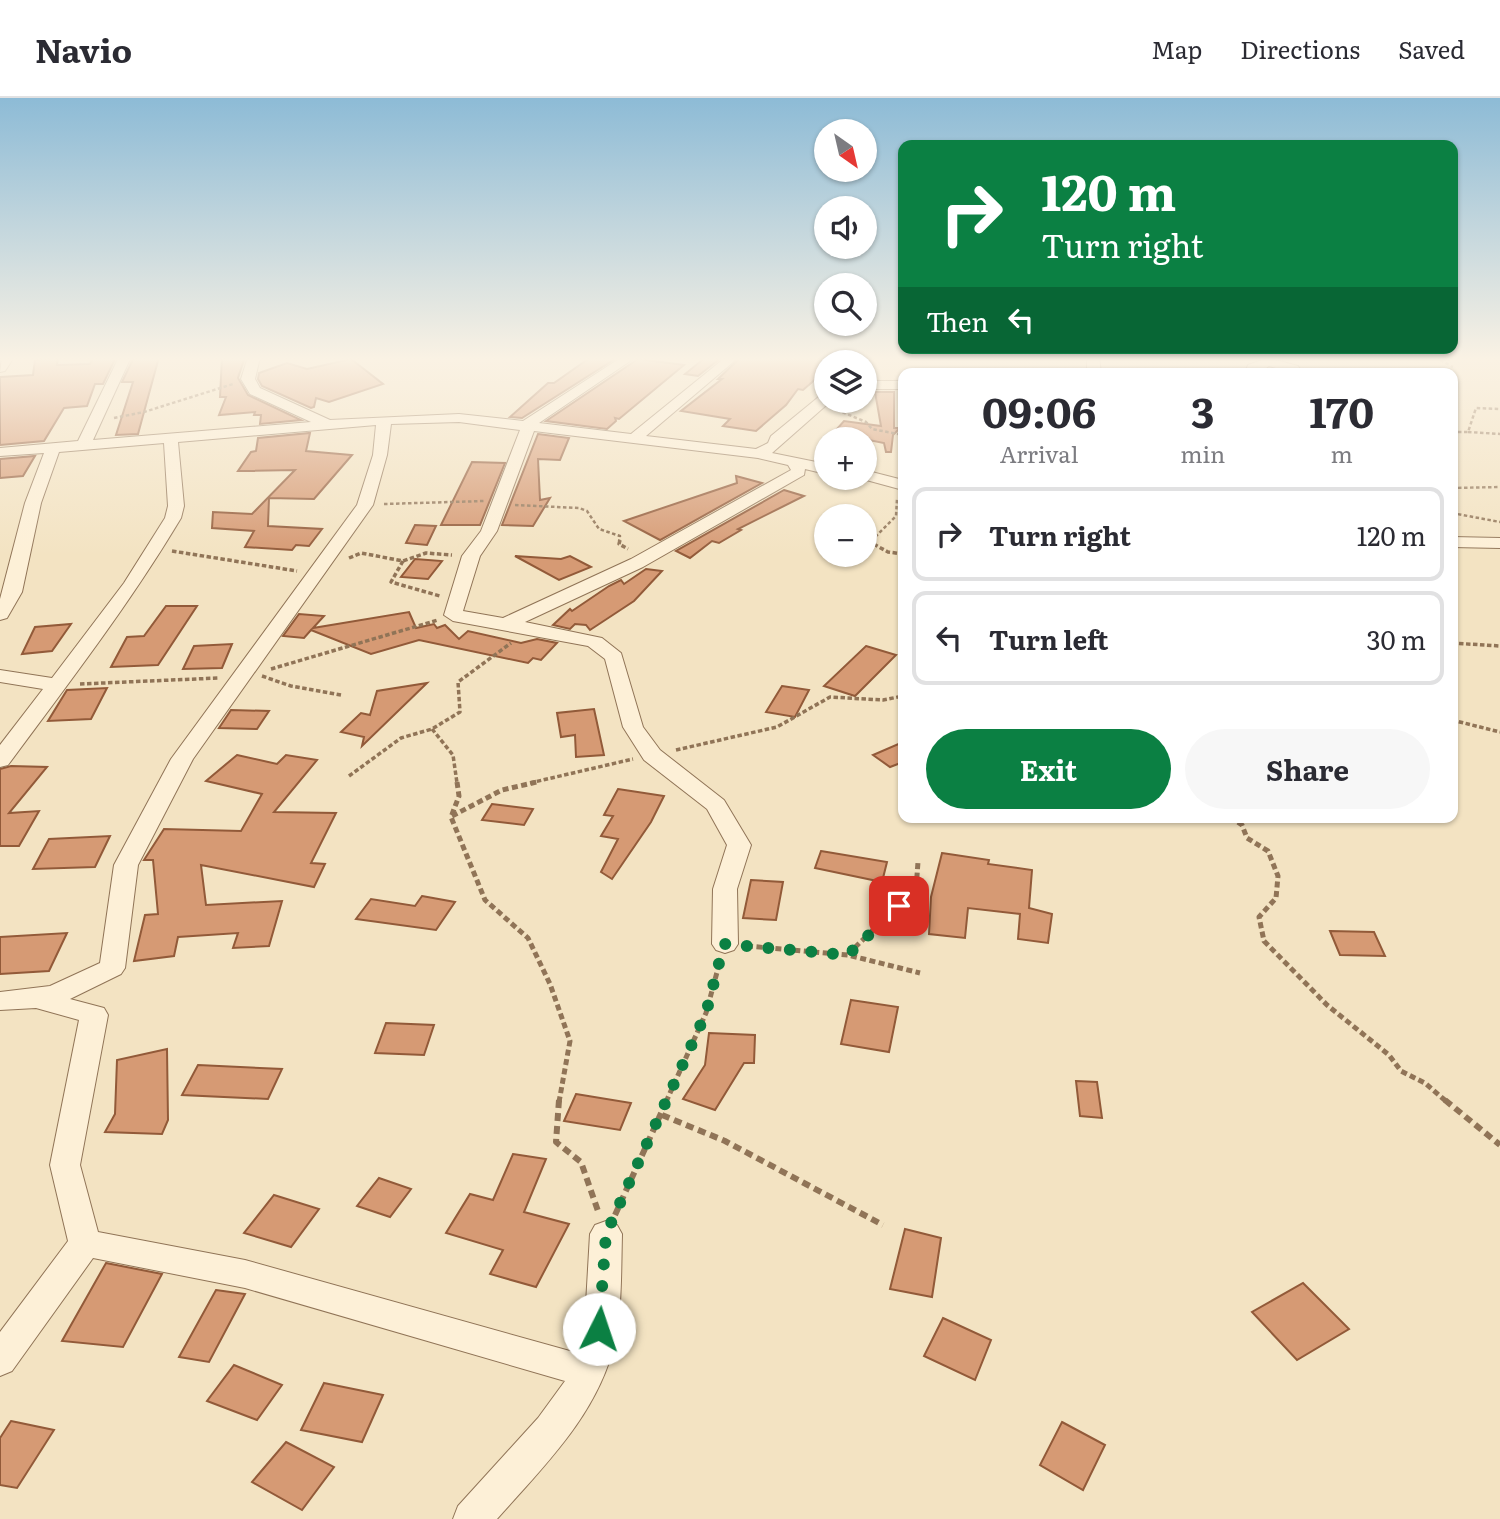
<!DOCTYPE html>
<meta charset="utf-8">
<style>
:root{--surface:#fff;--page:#f7f7f7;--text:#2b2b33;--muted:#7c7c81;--line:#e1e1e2;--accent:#0b8043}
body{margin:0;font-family:Literata,serif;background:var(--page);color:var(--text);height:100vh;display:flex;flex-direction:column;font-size:26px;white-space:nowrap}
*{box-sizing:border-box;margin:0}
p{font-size:23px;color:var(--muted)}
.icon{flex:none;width:38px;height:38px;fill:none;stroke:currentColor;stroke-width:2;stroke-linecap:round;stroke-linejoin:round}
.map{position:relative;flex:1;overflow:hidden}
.panel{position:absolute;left:898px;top:270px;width:560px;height:455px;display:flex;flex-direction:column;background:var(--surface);border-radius:14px;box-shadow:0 2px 5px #0004}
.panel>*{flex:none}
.hud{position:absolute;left:898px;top:42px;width:560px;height:214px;border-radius:14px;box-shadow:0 2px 5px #0004;background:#0b8043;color:#fff;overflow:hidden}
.needle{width:46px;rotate:146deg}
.fabs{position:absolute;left:814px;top:21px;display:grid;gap:14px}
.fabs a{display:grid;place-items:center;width:63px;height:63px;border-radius:50%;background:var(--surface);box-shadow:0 2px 5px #0004;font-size:35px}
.pin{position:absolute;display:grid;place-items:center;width:60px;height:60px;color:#fff;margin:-30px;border-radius:14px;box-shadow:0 4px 10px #0006}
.me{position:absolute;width:77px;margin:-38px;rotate:4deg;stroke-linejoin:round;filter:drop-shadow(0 0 5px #0008)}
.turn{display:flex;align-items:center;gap:24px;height:147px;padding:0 28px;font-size:32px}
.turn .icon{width:91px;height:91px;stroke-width:2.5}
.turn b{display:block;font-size:49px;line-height:60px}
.then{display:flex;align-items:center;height:66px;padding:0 28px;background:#0003;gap:14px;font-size:26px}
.eta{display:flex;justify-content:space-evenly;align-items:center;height:119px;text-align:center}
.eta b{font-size:42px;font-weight:700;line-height:49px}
.action{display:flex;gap:14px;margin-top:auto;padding:14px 28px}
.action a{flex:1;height:80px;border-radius:42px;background:var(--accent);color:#fff;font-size:28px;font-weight:700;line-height:80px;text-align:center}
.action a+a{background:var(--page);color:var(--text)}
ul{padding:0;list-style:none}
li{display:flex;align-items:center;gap:21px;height:94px;margin:0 14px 10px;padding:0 14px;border:4px solid var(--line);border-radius:14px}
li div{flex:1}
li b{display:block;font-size:26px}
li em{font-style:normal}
header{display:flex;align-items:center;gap:42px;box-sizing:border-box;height:98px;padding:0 35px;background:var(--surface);border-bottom:2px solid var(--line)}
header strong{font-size:33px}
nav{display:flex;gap:38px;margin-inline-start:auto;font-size:24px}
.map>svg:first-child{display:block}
.building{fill:#d69a74;stroke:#925a39;stroke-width:2}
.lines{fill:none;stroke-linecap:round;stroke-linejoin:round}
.street-casing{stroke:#907457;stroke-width:2}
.path-far3{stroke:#907457;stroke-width:2.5;stroke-dasharray:3.5 2.5;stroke-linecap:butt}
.path-far2{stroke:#907457;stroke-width:3.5;stroke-dasharray:4.5 2.5;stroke-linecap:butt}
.path-far1{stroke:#907457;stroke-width:5;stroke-dasharray:6 3.5;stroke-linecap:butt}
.path{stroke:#907457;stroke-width:6;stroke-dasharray:8 5;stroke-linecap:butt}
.street{fill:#fdf0d7;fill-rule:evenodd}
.route{stroke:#0b8043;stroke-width:12;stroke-dasharray:0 21.6}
</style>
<header>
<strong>Navio</strong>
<nav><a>Map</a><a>Directions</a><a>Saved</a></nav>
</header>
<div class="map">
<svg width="1500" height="1421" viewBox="0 0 1500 1421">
<rect width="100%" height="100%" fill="#f3e3c2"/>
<g class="building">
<path d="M94 259H116L103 286H95L87 308 64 310 44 343 0 347V279L33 277 35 262 58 260 57 267 90 266Z"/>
<path d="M134 259H159L138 336 116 337 133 284H122Z"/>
<path d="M222 259H245L238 280 248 297 301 322 260 326 261 317H254L255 314 219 317 226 299H220Z"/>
<path d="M591 259H618L522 320 510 319 548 285H554Z"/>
<path d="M706 259H722L698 278 685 276Z"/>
<path d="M741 259 783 261H836L835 264H826V272L803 292 798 291 786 307 756 333 723 328 730 321 681 313 722 281H718Z"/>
<path d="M351 261 383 286 329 304 316 300 314 309 311 310 262 288 258 281 259 275 287 265 307 271Z"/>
<path d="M638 261 684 267 619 321 615 320 616 323 607 331 546 323Z"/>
<path d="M875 294H894V330H900L893 337 891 354H886L884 345 864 341H828L844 323 881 328Z"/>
<path d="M310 335 306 353 352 357 314 401 269 400 268 428 322 431 309 448 296 447 292 452 245 449 254 433 212 430 213 414 252 416 295 372 238 373 251 354 256 353 258 340Z"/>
<path d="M538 336 569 340 560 362 538 361 540 402 550 400 533 428 502 427Z"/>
<path d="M35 358 23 378 0 380V361Z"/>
<path d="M472 364 505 365 480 427H441Z"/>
<path d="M736 378 762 385 660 442 624 423 737 385Z"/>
<path d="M784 392 804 398 738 431 741 432 719 445 712 443 690 460 676 453Z"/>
<path d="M415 427 436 428 427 447 406 445Z"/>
<path d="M515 458 561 461 570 458 591 469 559 482Z"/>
<path d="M415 461 442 463 428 481 401 479Z"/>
<path d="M646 471 662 473 634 503 590 532 586 527 575 526 570 531 553 527 570 511 572 513 609 488 621 482 624 486Z"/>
<path d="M166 508H197L158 567 111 569 127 539 144 538Z"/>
<path d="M409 514 416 530 434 526 437 530 445 527 459 541 468 533 521 545 537 541 557 545 541 562 533 560 528 565 419 542 371 556 311 532 304 540 283 538 299 516 324 518 313 530Z"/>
<path d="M71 526 52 553 22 556 35 529Z"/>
<path d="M232 546 222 570 183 571 194 548Z"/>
<path d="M866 548 896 557 855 598 824 588Z"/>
<path d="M427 585 362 648 364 639 341 634 361 615 370 617 377 593Z"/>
<path d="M782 588 809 592 795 619 766 614Z"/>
<path d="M107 590 91 621 48 623 67 592Z"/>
<path d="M594 611 604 657 576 659 575 637 561 639 557 615Z"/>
<path d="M231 612 269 613 257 631 219 630Z"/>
<path d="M903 644V664L890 669 873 657Z"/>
<path d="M237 657 277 666 286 657 317 662 274 714 336 715 311 765 325 766 314 789 201 767 206 807 282 803 269 848 233 850 238 835 178 839 174 858 134 863 145 817 158 816 153 762H144L164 731 241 733 262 696 206 683Z"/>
<path d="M11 668 47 669 9 715 39 713 19 748H0V671Z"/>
<path d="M618 691 664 698 651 724 612 781 601 774 618 741 601 738 613 718 604 717Z"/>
<path d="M492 706 533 711 524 727 482 722Z"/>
<path d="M110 738 95 769 33 771 49 741Z"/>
<path d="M821 753 887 764 882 784 815 770Z"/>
<path d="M942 755 989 762 988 766 1032 772 1029 810 1052 816 1048 845 1018 841 1020 816 968 810 965 840 929 836 931 799Z"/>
<path d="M751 782 783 784 776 822 743 820Z"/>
<path d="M422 798 455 804 436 832 356 821 371 801 415 808Z"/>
<path d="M1330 833 1374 834 1385 858 1340 857Z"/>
<path d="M67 835 49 873 0 876V839Z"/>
<path d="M851 902 898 909 889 954 841 946Z"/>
<path d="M386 925 434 927 424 957 375 955Z"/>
<path d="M709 935 755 937 754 965H744L715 1012 683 1001 705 967Z"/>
<path d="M167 951 168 1022 162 1036 105 1034 115 1016 117 962Z"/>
<path d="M198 967 282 971 268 1001 182 997Z"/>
<path d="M1076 983 1097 984 1102 1020 1080 1018Z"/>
<path d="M576 996 631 1005 620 1032 564 1023Z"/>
<path d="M513 1056 546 1061 524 1114 569 1126 536 1189 490 1176 503 1152 446 1135 470 1096 493 1102Z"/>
<path d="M379 1080 411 1091 390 1119 357 1108Z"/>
<path d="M274 1097 319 1111 291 1149 244 1135Z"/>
<path d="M905 1131 941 1140 932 1199 890 1191Z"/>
<path d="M106 1165 162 1176 123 1249 62 1243Z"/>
<path d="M1303 1185 1349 1231 1297 1262 1252 1214Z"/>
<path d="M216 1192 245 1196 209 1264 179 1259Z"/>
<path d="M943 1220 991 1242 975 1282 924 1258Z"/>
<path d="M234 1267 282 1287 257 1322 207 1303Z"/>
<path d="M324 1285 383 1297 362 1344 301 1332Z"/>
<path d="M11 1323 54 1332 17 1390 0 1387V1340Z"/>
<path d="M1062 1324 1105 1347 1083 1392 1040 1367Z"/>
<path d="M286 1344 334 1369 302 1412 252 1384Z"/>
</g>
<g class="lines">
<defs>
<g id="street">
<path d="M2 259H14L5 273 0 274Z"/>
<path d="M119 259H131L93 342 311 324 250 296 241 281 248 259H260L255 281 260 290 330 322 459 316 523 323 622 259H636L539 325 631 336 726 259H739L646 338 756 351 768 345 771 338 821 297 826 296V303H831L772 355 826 366V376L805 371 804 377 643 469 525 524 602 540 621 555 643 629 660 652 724 702 751 747 737 791 738 846 734 852 725 855 716 852 712 846 713 791 727 747 707 711 644 662 623 629 605 561 588 548 453 523 444 517 462 458 481 433 520 332 459 324 391 326 387 357 373 407 193 661 138 767 125 870 121 876 70 901 104 910 108 917 80 1067 98 1134 245 1162 577 1255 586 1206 590 1136 595 1127 606 1123 617 1127 622 1136C621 1172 622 1208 615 1243 599 1315 544 1368 497 1421H453L458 1408 538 1320 565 1283 245 1190 93 1160 12 1273 0 1278V1234L68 1143 50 1067 79 922 36 910 0 912V894L50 888 100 865 114 767 171 661 357 407 373 357 376 327 178 344 184 408 181 420C129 507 68 586 8 667L0 669V647L43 591 0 584V572L52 580 124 485 165 420 168 408 164 345 59 354 41 405 22 494 7 520 0 522V501L25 405 44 355 0 358V350L78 343ZM534 333 758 360 788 367 791 372 631 461 503 520 463 513 480 458 497 433Z"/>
<path d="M839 259H851L850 264H838Z"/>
<path d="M1087 259H1099L1101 275H1087Z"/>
<path d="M1268 260 1298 268 1300 271 1292 275 1269 268 1259 275H1245L1248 267Z"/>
<rect x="864" y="283" width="39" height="8"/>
<path d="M864 372 903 382V392L859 380H864Z"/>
<path d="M1452 439 1500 440V450L1452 449Z"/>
</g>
</defs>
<use href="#street" class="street-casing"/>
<g class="path-far3">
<path d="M1435 259 1453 269"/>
<path d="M837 312 866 324 872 331 903 337"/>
<path d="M114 320 144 314 233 286"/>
<path d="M1452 334H1468L1476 310 1500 311"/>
<path d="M1468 334 1500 336"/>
<path d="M1452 390 1500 389"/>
<path d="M384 406 484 403"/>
<path d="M515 407 579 410 587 413 599 431 620 438 619 443"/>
<path d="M1452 415 1500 424"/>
<path d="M871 443 896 418 897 401"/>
</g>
<g class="path-far2">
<path d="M620 442 619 446 628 451"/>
<path d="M872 442 870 444 888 454 903 456"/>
<path d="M172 453 297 473"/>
<path d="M349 460 361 455 403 463 426 455 452 457"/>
<path d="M403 463 391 484 440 498"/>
<path d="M1452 545 1500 548"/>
<path d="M271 571 438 522"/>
<path d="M262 578 291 588 341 597"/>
<path d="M80 586 218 580"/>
<path d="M1452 622 1500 634"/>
<path d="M432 631 453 657 457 685"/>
<path d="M676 652 777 629 830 599 883 602 903 598"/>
<path d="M349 678 401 640 432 631 460 614 458 584 511 545"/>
<path d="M530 685 633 661"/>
</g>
<g class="path-far1">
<path d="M457 684 459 698 451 719 485 802 528 840 550 886 570 943 559 1004"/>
<path d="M452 718 502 692 537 684"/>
<path d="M1230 719 1242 727 1247 740 1268 753 1278 778 1276 800 1259 819 1264 843 1327 907 1389 957 1401 973 1425 985 1447 1004"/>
<path d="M747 848 848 857 920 875"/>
<path d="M848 856 916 791 918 764"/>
<path d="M666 1004 706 915 720 863"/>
</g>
<g class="path">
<path d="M559 1002 556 1044 581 1064 599 1116"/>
<path d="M1445 1002 1500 1047"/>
<path d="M662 1017 725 1043 883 1127"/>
<path d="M615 1117 667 1002"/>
</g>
<use href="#street" class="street"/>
</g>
<linearGradient id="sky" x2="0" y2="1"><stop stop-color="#8dbbd6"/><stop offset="0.57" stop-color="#faf2e4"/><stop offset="1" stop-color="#faf2e4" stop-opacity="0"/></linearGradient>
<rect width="1500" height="458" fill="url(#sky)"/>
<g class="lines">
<path class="route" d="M599 1231 606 1136 706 915 724 846 848 857 899 808"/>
</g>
</svg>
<div class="fabs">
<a><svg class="needle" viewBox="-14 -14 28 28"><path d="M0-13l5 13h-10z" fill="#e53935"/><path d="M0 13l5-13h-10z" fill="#7c7c81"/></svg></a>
<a><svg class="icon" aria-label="sound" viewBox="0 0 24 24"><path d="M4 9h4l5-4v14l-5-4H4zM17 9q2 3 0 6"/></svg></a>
<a><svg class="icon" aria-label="search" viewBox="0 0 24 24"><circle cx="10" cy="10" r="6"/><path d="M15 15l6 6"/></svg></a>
<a><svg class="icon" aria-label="layers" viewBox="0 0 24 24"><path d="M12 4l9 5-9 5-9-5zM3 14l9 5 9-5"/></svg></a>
<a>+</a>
<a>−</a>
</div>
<div class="pin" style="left:899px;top:808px;background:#d93025"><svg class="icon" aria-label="arrive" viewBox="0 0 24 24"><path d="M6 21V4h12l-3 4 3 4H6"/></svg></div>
<svg class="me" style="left:599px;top:1231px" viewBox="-20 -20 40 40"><circle r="19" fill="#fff"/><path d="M0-13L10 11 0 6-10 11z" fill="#0b8043"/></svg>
<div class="hud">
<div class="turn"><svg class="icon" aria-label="right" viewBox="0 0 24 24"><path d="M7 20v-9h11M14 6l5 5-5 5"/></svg><div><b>120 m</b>Turn right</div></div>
<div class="then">Then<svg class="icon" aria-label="left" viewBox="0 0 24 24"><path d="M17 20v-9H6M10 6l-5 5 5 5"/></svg></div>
</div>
<section class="panel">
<div class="eta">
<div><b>09:06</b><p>Arrival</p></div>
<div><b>3</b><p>min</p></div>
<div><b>170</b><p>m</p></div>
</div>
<ul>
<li><svg class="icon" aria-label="right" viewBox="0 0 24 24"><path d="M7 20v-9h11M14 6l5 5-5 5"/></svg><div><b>Turn right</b></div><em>120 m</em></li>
<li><svg class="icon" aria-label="left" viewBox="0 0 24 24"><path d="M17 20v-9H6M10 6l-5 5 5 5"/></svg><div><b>Turn left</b></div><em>30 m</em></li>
</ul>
<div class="action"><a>Exit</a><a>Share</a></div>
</section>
</div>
